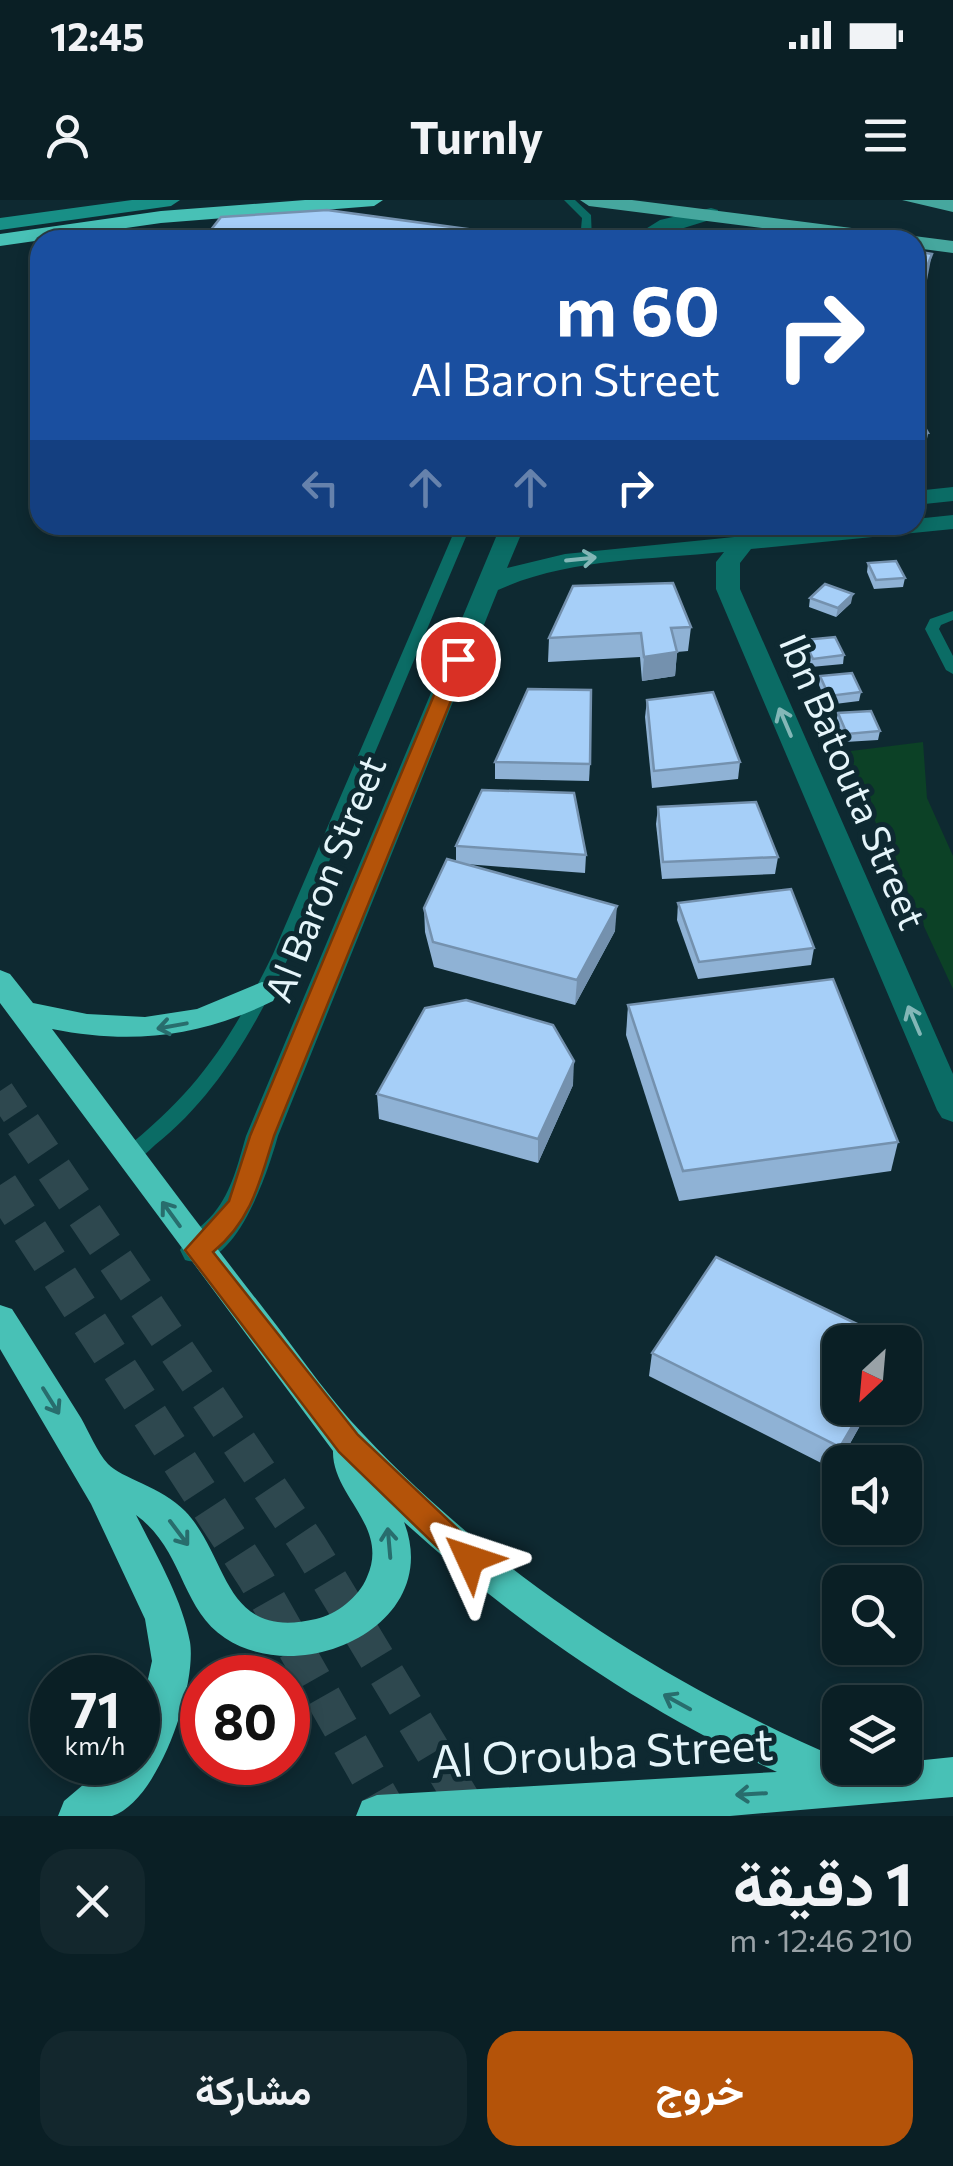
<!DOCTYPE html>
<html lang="ar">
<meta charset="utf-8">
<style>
:root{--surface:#0a1f25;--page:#13272d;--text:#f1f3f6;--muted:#99a2a7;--line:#2a3d42;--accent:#b45309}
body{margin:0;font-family:Commissioner,Vazirmatn,sans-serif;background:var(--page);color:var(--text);direction:rtl;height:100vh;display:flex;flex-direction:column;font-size:38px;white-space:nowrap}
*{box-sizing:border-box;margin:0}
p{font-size:32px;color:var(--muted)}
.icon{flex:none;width:55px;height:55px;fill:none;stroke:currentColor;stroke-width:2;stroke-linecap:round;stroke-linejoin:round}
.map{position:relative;height:1616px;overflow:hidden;direction:ltr}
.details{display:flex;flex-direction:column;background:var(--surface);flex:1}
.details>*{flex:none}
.top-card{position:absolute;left:30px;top:30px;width:895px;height:305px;border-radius:30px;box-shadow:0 5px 15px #0003,0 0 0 2px var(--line);direction:rtl;background:#1a4fa0;color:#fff;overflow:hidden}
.needle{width:65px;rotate:206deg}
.fabs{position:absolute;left:822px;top:1125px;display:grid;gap:20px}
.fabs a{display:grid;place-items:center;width:100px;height:100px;border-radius:20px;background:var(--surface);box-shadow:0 5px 15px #0003,0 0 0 2px var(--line);font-size:50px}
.speed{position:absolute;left:30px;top:1455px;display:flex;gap:20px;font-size:50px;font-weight:700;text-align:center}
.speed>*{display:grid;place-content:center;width:130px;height:130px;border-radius:50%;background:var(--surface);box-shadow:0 5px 15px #0003,0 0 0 2px var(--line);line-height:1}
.speed small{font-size:25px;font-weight:400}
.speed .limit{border:15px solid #d22;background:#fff;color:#111}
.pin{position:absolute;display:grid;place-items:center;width:85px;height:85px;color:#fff;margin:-42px;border:5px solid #fff;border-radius:50%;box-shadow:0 2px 10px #0007}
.me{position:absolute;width:110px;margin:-55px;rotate:312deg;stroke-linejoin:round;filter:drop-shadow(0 0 8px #0008)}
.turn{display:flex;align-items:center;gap:35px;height:210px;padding:0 40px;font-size:45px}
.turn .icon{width:130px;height:130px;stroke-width:2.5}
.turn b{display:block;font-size:70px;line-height:85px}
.lanes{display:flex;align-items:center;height:95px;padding:0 40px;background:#0003;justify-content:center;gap:50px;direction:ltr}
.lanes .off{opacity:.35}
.round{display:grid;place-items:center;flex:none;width:105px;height:105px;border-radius:30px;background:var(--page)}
.overview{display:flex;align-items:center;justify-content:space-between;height:170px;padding:0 40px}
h1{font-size:60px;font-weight:700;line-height:75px}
.cta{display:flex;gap:20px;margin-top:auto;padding:20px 40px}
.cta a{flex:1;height:115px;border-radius:30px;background:var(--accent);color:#fff;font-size:40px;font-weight:700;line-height:115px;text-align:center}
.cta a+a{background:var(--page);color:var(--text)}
.status{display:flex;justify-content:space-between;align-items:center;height:70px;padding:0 50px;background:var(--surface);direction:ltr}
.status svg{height:28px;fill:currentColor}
header{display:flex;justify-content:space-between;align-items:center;height:130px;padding:0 40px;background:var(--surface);font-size:45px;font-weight:700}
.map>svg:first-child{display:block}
.green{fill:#0c4126}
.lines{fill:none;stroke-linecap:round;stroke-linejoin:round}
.secondary-tunnel-far1{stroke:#2e484f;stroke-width:28;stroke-dasharray:28 14;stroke-linecap:butt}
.secondary-tunnel{stroke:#2e484f;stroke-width:36;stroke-dasharray:36 19;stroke-linecap:butt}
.lane{fill:#0b6c65;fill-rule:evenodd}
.street{fill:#0b6c65;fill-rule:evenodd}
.secondary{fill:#188f86;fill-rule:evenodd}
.primary{fill:#46a79e;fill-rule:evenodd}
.highway{fill:#48c1b6;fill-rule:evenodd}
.wall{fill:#8fb2d5}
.shaded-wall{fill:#7491ae}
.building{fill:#a6cff8;stroke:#7491ae;stroke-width:2.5}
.oneway{stroke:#83b7b7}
.oneway2{stroke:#286d6d}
.route{fill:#b45309;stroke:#753606;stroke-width:2.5}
.labels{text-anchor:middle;stroke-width:10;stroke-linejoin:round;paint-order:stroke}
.street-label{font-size:38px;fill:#e5f5fa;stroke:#0e2931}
.near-street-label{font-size:45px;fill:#e5f5fa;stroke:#0e2931}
</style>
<div class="status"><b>12:45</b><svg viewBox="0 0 49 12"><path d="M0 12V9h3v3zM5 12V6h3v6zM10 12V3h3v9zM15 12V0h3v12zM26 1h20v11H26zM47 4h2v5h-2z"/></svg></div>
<header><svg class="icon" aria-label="menu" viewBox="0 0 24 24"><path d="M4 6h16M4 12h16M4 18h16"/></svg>Turnly<svg class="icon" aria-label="person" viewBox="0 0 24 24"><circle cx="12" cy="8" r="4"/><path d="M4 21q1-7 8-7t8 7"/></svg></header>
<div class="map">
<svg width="953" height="1616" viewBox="0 0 953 1616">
<rect width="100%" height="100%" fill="#0e2931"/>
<path class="green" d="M923 542 927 598 953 656V789L843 552Z"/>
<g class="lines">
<path class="secondary-tunnel-far1" d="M0 891 24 927"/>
<g class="secondary-tunnel">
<path d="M23 924 309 1346 472 1616"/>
<path d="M0 985 256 1379 391 1616"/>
</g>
<g class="lane">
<path d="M564 0H575L591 15 592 40H580L582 18Z"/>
<path d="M457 325H471L290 754C256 825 218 895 155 945 145 954 136 965 122 961L120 956 122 951C198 891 231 840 273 754Z"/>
<path d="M953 411V420L941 425 939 429 953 456V474L946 470 925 429 930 419Z"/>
</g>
<g class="street">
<path d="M711 8 718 10V18C687 25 658 40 628 40L660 20Z"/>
<path d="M953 287V301L915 305V291Z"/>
<path d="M953 315V329L751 349 740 363V389L953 874V922L942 918 937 910 716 389V362L724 352C649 360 568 358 498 390L278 936C268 971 235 1076 185 1060L180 1050C188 1035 203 1026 214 1013 232 991 238 963 246 936L501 325H525L507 368 565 354 854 325H915V319Z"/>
<path d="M585 325H645C632 336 598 336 585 325Z"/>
</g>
<path class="secondary" d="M132 0H180L171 6 0 30V18Z"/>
<g class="primary">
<path d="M580 0H632L953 41V53L915 48V40H856L589 6Z"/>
<path d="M902 0H953V12Z"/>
</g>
<g class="highway">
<path d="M305 0H383L374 6 161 23 0 46V34L161 11Z"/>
<path d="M0 770 10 774 33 803 87 814 145 817 197 809 262 782 273 785 277 793 273 801C200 837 132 845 52 829 124 924 194 1020 267 1113 295 1149 321 1187 351 1221 485 1368 658 1481 840 1559V1568H905V1562L953 1557V1597L730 1616H356L362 1601 377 1595 777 1572C639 1508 516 1424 404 1322 444 1425 302 1489 225 1438 180 1408 184 1350 136 1315 156 1355 182 1398 190 1442 197 1487 158 1602 112 1616 97 1616 74 1616 58 1616L64 1601 110 1562H138V1524L152 1461 145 1419 91 1304 0 1149V1105L12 1109C35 1145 58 1181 81 1218 89 1232 97 1252 108 1264 121 1278 162 1287 185 1311 230 1358 222 1441 316 1419 336 1415 359 1397 367 1377 390 1326 332 1296 333 1251L0 803Z"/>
</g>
</g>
<g class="wall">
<path d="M915 210 928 233 924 256H915Z"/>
<path d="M868 363 905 378 903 387 874 389 867 372Z"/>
<path d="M810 398 851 403 836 417 809 407Z"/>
<path d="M691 427 688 451 677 452 675 476 642 481 640 457 548 462 549 438Z"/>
<path d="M804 440 844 455 843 464 811 467 802 449Z"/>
<path d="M820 476 861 492 859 501 827 505 819 485Z"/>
<path d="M647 500 740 562 738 579 652 588 645 517Z"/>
<path d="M838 513 880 531 878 540 845 542 836 522Z"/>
<path d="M495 562 590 564 589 581 495 579Z"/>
<path d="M658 607 778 657 775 674 662 679 656 624Z"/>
<path d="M456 646 586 655 585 673 465 664 615 731 575 805 434 767 425 732 424 708 456 662Z"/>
<path d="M678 703 814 748 811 765 698 779 677 720Z"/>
<path d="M628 805 898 942 891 971 679 1001 626 835Z"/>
<path d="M573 885 538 963 379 919 377 894Z"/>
<path d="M652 1153 840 1208H870L835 1270 649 1176Z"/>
</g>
<g class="shaded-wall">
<path d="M932 54 927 80 915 112V96Z"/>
<path d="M853 394 851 403 836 417 838 408Z"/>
<path d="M677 452 675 476 642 481 644 457Z"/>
<path d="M617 706 615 731 575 805 577 780Z"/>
<path d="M574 861 573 885 538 963V939Z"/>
<path d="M863 1208H870L835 1270 840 1247Z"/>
</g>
<g class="building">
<path d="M327 10 511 35 508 40H203L221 17Z"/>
<path d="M804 35 836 40H801Z"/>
<path d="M915 51 932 54 915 96Z"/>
<path d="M915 210 928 233 915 234Z"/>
<path d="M896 361 905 378 876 380 868 363Z"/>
<path d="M673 383 691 427 671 428 677 452 644 457 641 433 549 438 573 386Z"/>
<path d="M825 384 853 394 838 408 810 398Z"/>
<path d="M835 437 844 455 813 459 804 440Z"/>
<path d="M852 473 861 492 829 496 820 476Z"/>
<path d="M528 489 591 490 590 564 495 562Z"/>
<path d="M713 492 740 562 654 571 647 500Z"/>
<path d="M871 511 880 531 847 534 838 513Z"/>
<path d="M482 590 574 593 586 655 456 646Z"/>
<path d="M756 602 778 657 663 662 658 607Z"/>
<path d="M447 659 617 706 577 780 433 742 424 708Z"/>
<path d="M791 689 814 748 699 762 678 703Z"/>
<path d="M833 779 898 942 683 971 628 805Z"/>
<path d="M466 800 553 825 574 861 538 939 377 894 425 808Z"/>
<path d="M716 1057 895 1142H840V1208H863L840 1247 652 1153Z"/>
</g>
<defs><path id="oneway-shaft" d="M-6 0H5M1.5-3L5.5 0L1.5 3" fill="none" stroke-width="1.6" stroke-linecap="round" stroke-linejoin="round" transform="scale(2.5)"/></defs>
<g class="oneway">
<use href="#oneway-shaft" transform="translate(581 359) rotate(-6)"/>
<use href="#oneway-shaft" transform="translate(785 522) rotate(-113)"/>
<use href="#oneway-shaft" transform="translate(914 820) rotate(-113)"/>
</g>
<g class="oneway2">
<use href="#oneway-shaft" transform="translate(172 826) rotate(170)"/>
<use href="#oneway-shaft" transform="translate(171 1014) rotate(-126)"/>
<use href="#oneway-shaft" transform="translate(51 1201) rotate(58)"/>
<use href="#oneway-shaft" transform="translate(179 1333) rotate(53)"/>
<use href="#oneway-shaft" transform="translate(389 1343) rotate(-95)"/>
<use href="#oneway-shaft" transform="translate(677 1502) rotate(-151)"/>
<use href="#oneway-shaft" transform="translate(751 1594) rotate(177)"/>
</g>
<path class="route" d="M458 453 468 459 274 936C260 981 252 1020 213 1052L358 1235 480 1350 484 1359 480 1369 470 1372 460 1369 339 1252 185 1050 229 1001 250 936 449 459Z"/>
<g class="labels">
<g class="street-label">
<text transform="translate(852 582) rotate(67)" y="13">Ibn Batouta Street</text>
<text transform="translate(326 679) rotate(-68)" y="13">Al Baron Street</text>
</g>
<g class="near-street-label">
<text transform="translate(602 1553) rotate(-3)" y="16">Al Orouba Street</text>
</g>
</g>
</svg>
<div class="fabs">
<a><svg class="needle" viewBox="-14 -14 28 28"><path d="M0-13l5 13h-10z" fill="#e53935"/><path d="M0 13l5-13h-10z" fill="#99a2a7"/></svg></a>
<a><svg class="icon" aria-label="sound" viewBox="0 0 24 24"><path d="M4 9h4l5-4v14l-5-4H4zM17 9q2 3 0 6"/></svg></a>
<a><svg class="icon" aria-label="search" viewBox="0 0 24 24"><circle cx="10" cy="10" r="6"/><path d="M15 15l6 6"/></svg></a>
<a><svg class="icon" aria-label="layers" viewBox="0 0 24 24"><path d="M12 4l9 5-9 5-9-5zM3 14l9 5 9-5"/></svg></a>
</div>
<div class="speed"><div>71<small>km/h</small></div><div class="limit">80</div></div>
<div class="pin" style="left:458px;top:459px;background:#d93025"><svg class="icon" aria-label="arrive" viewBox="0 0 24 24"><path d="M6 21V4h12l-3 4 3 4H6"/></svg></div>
<svg class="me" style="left:470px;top:1359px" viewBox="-20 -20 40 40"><path d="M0-17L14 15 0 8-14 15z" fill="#b45309" stroke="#fff" stroke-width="4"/></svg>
<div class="top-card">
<div class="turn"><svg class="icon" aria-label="right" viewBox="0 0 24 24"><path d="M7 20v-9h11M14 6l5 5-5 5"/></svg><div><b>60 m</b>Al Baron Street</div></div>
<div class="lanes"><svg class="icon off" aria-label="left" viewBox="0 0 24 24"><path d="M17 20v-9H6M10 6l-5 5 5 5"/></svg><svg class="icon off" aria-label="ahead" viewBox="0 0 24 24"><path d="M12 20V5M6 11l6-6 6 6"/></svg><svg class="icon off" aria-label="ahead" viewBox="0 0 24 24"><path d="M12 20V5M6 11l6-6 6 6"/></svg><svg class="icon" aria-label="right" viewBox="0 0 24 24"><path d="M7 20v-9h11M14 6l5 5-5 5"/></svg></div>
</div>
</div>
<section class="details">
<div class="overview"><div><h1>1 دقيقة</h1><p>210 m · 12:46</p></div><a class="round"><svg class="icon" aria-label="close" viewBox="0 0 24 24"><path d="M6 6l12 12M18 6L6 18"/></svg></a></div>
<div class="cta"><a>خروج</a><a>مشاركة</a></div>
</section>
